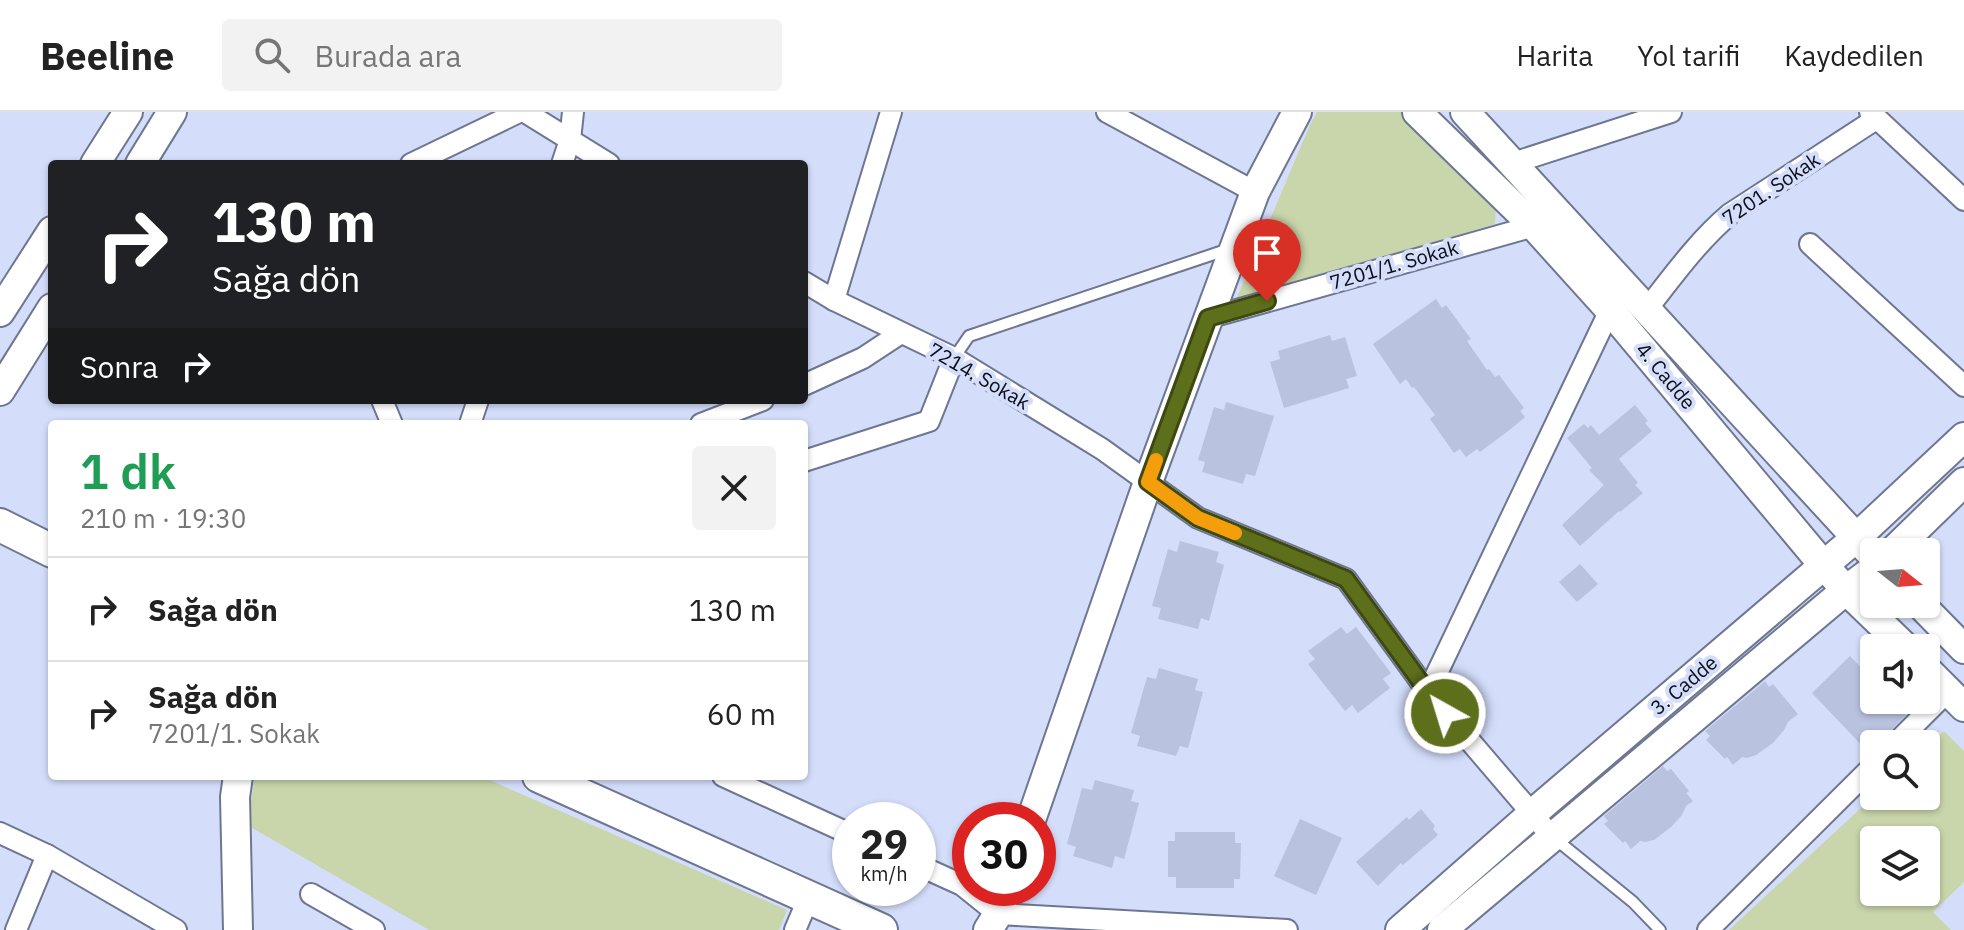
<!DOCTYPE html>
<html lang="tr">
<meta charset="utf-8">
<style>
:root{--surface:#fff;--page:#f2f2f2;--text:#222;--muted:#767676;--line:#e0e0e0}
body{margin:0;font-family:"IBM Plex Sans",sans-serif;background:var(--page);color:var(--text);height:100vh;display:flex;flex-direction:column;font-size:30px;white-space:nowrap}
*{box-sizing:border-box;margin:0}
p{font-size:26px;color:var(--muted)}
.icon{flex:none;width:44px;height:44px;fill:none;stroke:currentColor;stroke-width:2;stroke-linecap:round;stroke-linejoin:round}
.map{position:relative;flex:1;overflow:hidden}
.drawer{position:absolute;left:48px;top:308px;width:760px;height:360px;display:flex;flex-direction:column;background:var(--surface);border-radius:8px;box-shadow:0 2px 6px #0004}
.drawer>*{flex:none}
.top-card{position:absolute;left:48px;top:48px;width:760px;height:244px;border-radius:8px;box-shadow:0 2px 6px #0004;background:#202124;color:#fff;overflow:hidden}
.needle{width:52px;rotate:107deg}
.controls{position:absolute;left:1860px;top:426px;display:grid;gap:16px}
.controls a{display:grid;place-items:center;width:80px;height:80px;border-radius:8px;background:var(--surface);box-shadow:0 2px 6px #0004;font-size:40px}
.speed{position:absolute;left:832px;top:690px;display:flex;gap:16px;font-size:40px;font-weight:700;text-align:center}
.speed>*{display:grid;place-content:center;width:104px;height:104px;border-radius:50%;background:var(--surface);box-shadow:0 2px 6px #0004;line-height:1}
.speed small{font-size:20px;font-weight:400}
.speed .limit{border:12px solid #d22;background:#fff;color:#111}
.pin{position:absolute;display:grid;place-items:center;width:68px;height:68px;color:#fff;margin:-82px -34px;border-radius:50% 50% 50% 0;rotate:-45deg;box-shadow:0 0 8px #0007}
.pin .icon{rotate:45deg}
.me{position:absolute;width:88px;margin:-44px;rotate:321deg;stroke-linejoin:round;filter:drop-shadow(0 0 6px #0008)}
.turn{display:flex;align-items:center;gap:28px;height:168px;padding:0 32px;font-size:36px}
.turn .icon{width:104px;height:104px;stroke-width:2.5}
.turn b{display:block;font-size:56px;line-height:68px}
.then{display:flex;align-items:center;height:76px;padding:0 32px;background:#0003;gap:16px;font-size:30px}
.round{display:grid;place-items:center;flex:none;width:84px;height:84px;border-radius:8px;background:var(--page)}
.headline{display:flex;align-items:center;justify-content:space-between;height:136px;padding:0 32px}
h1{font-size:48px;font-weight:600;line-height:60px;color:#1e9e55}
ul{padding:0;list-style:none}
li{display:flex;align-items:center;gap:24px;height:104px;padding:0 32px;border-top:2px solid var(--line)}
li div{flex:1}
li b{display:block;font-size:30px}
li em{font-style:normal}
header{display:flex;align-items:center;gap:48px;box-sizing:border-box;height:112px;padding:0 40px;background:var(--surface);border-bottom:2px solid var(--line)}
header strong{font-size:38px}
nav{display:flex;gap:44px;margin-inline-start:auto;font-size:28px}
.search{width:560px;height:72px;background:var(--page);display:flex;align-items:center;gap:20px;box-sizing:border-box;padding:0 28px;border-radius:8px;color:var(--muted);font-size:30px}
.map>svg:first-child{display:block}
.green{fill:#c9d5ab;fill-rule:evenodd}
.building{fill:#b9c3e0}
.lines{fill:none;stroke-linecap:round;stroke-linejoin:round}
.lane-casing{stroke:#6e7791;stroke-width:14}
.street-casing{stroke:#6e7791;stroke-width:24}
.secondary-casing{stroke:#6e7791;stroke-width:32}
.primary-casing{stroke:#6e7791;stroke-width:36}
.lane{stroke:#fff;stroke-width:10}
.street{stroke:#fff;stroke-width:20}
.secondary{stroke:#fff;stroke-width:28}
.primary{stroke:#fff;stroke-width:32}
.route-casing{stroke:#3d4812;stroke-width:20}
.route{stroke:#5e6f1b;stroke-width:14}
.slow{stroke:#f59e0b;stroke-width:14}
.labels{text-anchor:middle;stroke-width:8;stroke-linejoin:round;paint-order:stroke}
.street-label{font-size:20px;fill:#0b0e17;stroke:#d4defb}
</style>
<header>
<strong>Beeline</strong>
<div class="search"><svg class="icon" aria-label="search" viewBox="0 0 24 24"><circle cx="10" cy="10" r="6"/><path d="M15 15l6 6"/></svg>Burada ara</div>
<nav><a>Harita</a><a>Yol tarifi</a><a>Kaydedilen</a></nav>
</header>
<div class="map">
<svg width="1964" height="818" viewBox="0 0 1964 818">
<rect width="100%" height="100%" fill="#d4defb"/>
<g class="green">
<path d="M1317 0H1407L1496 92 1495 112 1236 188 1310 13Z"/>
<path d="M1944 619 1964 639V770L1933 800 1951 818H1729L1874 684H1926V636ZM1874 728H1926V780H1874Z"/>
<path d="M255 664H480L787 798 779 818H429L247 713Z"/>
</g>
<g class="building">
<path d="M1436 187 1442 196 1446 193 1471 227 1467 229 1487 258 1489 257 1495 265 1499 263 1524 296 1520 299 1525 305 1512 316 1480 340 1477 337 1466 345 1460 337 1454 341 1430 307 1435 303 1414 275 1412 276 1406 267 1400 272 1373 232Z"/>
<path d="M1330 223 1332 229 1345 225 1357 264 1346 267 1349 276 1284 296 1270 250 1280 247 1278 239Z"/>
<path d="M1226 290 1274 304 1255 364 1246 362 1243 372 1202 360 1205 350 1198 348 1214 295 1224 298Z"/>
<path d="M1635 293 1648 309 1645 311 1652 319 1619 347 1638 371 1635 373 1643 381 1620 400 1619 399 1580 434 1562 413 1604 373 1589 358 1592 356 1567 326 1584 312 1588 316 1591 313 1599 323Z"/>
<path d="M1180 429 1219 440 1216 450 1224 453 1209 509 1201 506 1198 517 1158 507 1161 496 1152 494 1168 437 1177 440Z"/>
<path d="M1580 452 1598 472 1577 490 1559 470Z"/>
<path d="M1341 515 1347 522 1356 515 1391 561 1383 567 1390 576 1358 601 1352 593 1345 599 1308 552 1315 547 1308 539Z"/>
<path d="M1850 544 1874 569V588H1892L1906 603 1886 623 1882 632H1874V640L1869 641 1812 581Z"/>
<path d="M1159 556 1198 567 1195 578 1203 580 1188 636 1180 634 1176 644 1137 634 1140 624 1131 621 1147 565 1156 567Z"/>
<path d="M1765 569 1769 575 1773 572 1798 602 1788 610 1784 618 1773 631 1756 643 1747 646 1742 645 1733 653 1727 645 1725 647 1706 628 1710 624 1705 619Z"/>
<path d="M1663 654 1667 659 1671 657 1689 679 1686 681 1693 689 1686 694 1682 703 1671 715 1654 728 1645 730 1640 729 1631 737 1625 729 1623 731 1604 712 1608 709 1604 704Z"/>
<path d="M1095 668 1134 678 1131 689 1139 691 1124 747 1115 744 1112 756 1073 744 1076 735 1067 732 1082 676 1092 678Z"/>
<path d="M1421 697 1435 714 1433 717 1438 723 1403 753 1401 751 1378 774 1356 750 1407 705 1409 708Z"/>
<path d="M1300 707 1342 726 1316 783 1274 764Z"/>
<path d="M1175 720H1235V731H1241L1240 767H1234V776H1176V765H1168V729H1175Z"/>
</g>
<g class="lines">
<defs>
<g id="lane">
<path d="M954 246 969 224 1229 137"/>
<path d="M1553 725 1633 790 1660 818"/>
</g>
<g id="street">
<path d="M525 0 609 52"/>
<path d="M1107 0 1255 80"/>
<path d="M1870 0 1964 88"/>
<path d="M1513 51 1671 0"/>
<path d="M411 52 519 0"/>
<path d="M562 52 570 28 573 0"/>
<path d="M1810 132 1964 274"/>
<path d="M804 170 834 188 954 246 1102 337 1198 406 1346 467 1428 580"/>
<path d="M834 188 891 0"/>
<path d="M1647 197C1673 164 1698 129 1730 102L1876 7"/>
<path d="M1208 206 1534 114"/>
<path d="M804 273 863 246 901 221"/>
<path d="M382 288 392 312"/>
<path d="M470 312 478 288"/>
<path d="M701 312 763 288"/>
<path d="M804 349 929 309 954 246"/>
<path d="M1895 632 1948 579"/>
<path d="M723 664 850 722"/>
<path d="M0 721 47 743 176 818"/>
<path d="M1552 725 1428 580 1610 198"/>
<path d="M918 753 962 773 998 802 1287 818"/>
<path d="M311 782 374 818"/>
<path d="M16 818 47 743"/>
<path d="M795 818 809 785"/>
<path d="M1708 818 1874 653"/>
</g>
<g id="secondary">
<path d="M1417 0 1534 114 1610 198 1820 449 1846 478 1906 536"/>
<path d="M1465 0 1874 445"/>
<path d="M95 52 128 0"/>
<path d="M140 52 172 0"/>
<path d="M0 200 52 119"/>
<path d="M0 279 52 196"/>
<path d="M1892 440 1964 370"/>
<path d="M1920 492 1964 537"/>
<path d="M1926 557 1964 595"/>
<path d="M1031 708 1148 370 1255 80 1297 0"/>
<path d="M238 818 235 685 238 664"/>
<path d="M988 818 998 802 1007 776"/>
<path d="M1400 818 1532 702 1857 425 1964 325"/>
<path d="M1442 818 1846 478 1874 457"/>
</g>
<g id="primary">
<path d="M0 413 52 439"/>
<path d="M539 664 881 818"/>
</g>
</defs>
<use href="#lane" class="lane-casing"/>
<use href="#street" class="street-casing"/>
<use href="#secondary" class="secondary-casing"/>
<use href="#primary" class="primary-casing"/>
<use href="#lane" class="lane"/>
<use href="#street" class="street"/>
<use href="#secondary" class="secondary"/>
<use href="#primary" class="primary"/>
</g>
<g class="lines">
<defs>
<path id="route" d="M1267 189 1208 206 1148 370 1198 406 1346 467 1428 580 1445 601"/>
</defs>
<use href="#route" class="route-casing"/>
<use href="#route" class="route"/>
<path class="slow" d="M1156 348 1148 370 1198 406 1235 421"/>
</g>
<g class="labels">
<g class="street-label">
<text transform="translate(1771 77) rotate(-34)" y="7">7201. Sokak</text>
<text transform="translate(1394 153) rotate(-16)" y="7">7201/1. Sokak</text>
<text transform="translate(979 264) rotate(30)" y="7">7214. Sokak</text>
<text transform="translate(1666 264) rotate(50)" y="7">4. Cadde</text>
<text transform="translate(1684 573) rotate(-40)" y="7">3. Cadde</text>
</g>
</g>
</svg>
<div class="controls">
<a><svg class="needle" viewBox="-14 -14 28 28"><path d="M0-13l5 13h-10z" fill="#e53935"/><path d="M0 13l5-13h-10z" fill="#767676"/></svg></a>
<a><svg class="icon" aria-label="sound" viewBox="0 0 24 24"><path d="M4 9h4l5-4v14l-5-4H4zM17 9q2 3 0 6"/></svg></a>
<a><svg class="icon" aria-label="search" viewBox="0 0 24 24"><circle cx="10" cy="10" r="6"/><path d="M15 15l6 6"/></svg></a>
<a><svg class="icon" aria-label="layers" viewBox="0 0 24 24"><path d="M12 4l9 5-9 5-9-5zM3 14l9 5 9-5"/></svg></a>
</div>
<div class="speed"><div>29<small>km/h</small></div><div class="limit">30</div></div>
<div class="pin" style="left:1267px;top:189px;background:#d93025"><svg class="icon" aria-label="arrive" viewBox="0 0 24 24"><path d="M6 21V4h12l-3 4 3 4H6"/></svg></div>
<svg class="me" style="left:1445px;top:601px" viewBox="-20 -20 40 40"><circle r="17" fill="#5e6f1b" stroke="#fff" stroke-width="3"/><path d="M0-11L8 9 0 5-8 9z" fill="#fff"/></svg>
<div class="top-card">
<div class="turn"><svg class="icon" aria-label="right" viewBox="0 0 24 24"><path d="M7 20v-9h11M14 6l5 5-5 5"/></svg><div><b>130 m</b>Sağa dön</div></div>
<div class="then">Sonra<svg class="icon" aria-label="right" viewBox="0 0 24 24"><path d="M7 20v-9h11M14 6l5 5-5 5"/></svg></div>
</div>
<section class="drawer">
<div class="headline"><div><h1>1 dk</h1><p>210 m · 19:30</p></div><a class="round"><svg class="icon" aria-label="close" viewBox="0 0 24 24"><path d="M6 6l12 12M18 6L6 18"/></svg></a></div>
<ul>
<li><svg class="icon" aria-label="right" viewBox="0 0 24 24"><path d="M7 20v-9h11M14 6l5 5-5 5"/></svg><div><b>Sağa dön</b></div><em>130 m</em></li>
<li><svg class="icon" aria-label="right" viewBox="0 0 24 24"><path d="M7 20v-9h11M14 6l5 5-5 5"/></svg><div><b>Sağa dön</b><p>7201/1. Sokak</p></div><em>60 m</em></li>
</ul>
</section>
</div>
